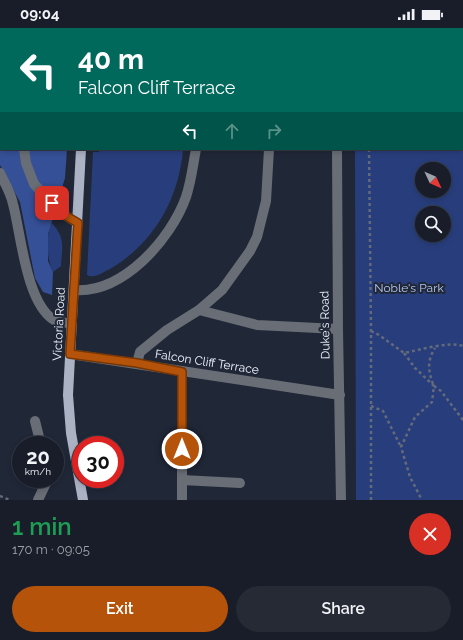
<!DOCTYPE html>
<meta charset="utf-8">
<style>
:root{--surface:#181d29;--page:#252a35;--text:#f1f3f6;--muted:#9fa2a8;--line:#363b46;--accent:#b45309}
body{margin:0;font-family:Raleway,sans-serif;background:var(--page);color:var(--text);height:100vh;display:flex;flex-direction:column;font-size:15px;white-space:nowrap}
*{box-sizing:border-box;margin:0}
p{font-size:13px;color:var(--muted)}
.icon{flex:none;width:22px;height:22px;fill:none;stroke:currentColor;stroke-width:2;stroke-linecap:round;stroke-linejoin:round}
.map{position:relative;height:472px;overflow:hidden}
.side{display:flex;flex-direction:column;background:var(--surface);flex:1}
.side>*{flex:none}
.hud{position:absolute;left:0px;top:0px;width:463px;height:122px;box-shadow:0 2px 6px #0003,0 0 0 1px var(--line);background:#00695c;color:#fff;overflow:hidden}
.needle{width:26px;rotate:134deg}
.buttons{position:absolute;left:415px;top:134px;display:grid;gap:8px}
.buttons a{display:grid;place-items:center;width:36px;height:36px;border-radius:50%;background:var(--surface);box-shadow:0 2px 6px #0003,0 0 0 1px var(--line);font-size:20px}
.speed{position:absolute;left:12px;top:408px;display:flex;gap:8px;font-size:20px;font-weight:700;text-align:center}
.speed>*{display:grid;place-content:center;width:52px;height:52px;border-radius:50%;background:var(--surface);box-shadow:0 2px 6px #0003,0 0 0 1px var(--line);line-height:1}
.speed small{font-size:10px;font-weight:400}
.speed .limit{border:6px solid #d22;background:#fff;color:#111}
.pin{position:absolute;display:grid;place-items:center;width:34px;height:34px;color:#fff;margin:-17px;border-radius:8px;box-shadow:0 2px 6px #0006}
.me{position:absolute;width:44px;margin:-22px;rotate:0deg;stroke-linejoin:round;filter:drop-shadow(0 0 3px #0008)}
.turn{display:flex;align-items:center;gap:14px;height:84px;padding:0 12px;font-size:18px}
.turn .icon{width:52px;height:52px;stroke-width:2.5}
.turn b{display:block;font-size:28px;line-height:34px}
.lanes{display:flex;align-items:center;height:38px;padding:0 12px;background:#0003;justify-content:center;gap:20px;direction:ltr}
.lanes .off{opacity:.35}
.round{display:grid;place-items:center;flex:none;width:42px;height:42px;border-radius:21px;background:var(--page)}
.summary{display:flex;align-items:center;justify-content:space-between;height:68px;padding:0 12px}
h1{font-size:24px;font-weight:600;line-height:30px;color:#1e9e55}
.cta{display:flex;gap:8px;margin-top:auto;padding:8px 12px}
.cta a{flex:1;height:46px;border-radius:24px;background:var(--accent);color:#fff;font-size:16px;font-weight:600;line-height:46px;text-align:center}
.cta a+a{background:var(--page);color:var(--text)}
.status{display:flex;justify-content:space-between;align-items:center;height:28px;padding:0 20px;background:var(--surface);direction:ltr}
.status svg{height:11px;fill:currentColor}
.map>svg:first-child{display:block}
.green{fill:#283e7c;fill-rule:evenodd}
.forest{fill:#365097}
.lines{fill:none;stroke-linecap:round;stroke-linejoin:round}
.path{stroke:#646a79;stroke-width:2.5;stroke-dasharray:3 3;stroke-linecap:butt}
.minor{stroke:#696d75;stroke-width:10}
.major{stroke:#abb2c4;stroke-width:10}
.route-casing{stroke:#753606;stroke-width:10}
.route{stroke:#b45309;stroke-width:7}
.labels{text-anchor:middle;stroke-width:4;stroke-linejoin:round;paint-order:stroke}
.park-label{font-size:12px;fill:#b7c9f2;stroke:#202737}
.street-label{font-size:12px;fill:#eef3fe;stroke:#202737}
</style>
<div class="status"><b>09:04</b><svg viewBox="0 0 49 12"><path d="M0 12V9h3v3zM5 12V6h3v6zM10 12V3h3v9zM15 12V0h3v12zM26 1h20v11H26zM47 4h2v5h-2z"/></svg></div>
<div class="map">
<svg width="463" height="472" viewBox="0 0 463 472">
<rect width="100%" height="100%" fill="#202737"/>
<g class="green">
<path d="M355 0H463V472H356L355 121H462V1ZM422 141H444V163H422ZM422 185H444V207H422Z"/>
<path d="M99 121H183C179 171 154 215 110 241 103 244 95 251 87 247L93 124H99Z"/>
<path d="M51 194C66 211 62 217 61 238L53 244C46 227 46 212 51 194Z"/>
</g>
<path class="forest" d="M0 0H73L1 1V121H67L65 150 48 206V233L53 244 52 267 43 264 35 250 20 174 0 137Z"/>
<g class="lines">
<g class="path">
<path d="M45 0V1"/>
<path d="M366 0 370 1"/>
<path d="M432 0V1"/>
<path d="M462 21H463"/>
<path d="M0 75H1"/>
<path d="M369 121 371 303V472"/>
<path d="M371 303 379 307 404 325C420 322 448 313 463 318"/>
<path d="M404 325 415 340 434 358 432 374 415 389 401 419 410 449 422 472"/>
<path d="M433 356C428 342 427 333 435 320"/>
<path d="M434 358 441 363 463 392"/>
<path d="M371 378 383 383 401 419"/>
<path d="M0 468 10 472"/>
</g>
<g class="minor">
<path d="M155 0 156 1"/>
<path d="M242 0 243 1"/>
<path d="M337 0V1"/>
<path d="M0 19 1 20"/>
<path d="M24 121 26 135 34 156 61 185 78 195"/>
<path d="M337 121 338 301 341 472"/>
<path d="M0 145C4 154 11 165 13 176 21 206 26 275 54 292 59 295 67 295 72 295"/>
<path d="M74 262C123 266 171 211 186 169 191 154 193 137 196 121"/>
<path d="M199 282 257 297 338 301"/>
<path d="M70 326 340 367"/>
<path d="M137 335 140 324 167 302 199 282 222 262 250 223 257 209 266 173 269 121"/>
<path d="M35 393 41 417"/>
<path d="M182 452 240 455"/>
<path d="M38 472 48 451"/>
<path d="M182 472V343"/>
</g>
<g class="major">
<path d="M87 1V0"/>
<path d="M81 121 68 367 71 405 83 472"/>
</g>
</g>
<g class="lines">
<defs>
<path id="route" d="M52 175 61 185 78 195 70 326 137 335 182 344V421"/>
</defs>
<use href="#route" class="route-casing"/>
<use href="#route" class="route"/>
</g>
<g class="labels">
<g class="park-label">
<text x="409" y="264">Noble's Park</text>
</g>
<g class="street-label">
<text transform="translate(59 296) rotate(-87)" y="4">Victoria Road</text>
<text transform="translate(325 297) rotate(-91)" y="4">Duke's Road</text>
<text transform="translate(207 334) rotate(9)" y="4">Falcon Cliff Terrace</text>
</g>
</g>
</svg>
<div class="buttons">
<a><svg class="needle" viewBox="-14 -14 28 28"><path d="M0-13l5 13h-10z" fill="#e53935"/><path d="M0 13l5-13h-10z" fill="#9fa2a8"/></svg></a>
<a><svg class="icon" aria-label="search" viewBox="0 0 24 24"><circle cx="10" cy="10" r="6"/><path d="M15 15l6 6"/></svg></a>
</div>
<div class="speed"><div>20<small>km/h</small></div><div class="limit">30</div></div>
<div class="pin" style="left:52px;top:175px;background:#d93025"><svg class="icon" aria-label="arrive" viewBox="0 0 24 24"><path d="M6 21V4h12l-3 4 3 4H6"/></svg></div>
<svg class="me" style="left:182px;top:421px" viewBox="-20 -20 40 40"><circle r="17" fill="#b45309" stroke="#fff" stroke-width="3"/><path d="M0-11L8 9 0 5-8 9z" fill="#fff"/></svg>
<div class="hud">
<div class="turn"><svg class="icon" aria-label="left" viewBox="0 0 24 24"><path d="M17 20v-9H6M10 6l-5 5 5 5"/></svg><div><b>40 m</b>Falcon Cliff Terrace</div></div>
<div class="lanes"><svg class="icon" aria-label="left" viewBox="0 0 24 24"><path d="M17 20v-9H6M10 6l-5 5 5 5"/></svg><svg class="icon off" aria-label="ahead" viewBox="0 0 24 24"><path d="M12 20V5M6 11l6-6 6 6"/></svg><svg class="icon off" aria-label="right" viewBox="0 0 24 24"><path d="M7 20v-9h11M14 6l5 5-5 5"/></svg></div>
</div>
</div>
<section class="side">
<div class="summary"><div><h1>1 min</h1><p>170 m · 09:05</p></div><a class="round" style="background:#d93025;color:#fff"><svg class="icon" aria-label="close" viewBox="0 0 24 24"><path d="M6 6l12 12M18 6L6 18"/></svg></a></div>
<div class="cta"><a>Exit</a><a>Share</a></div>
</section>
